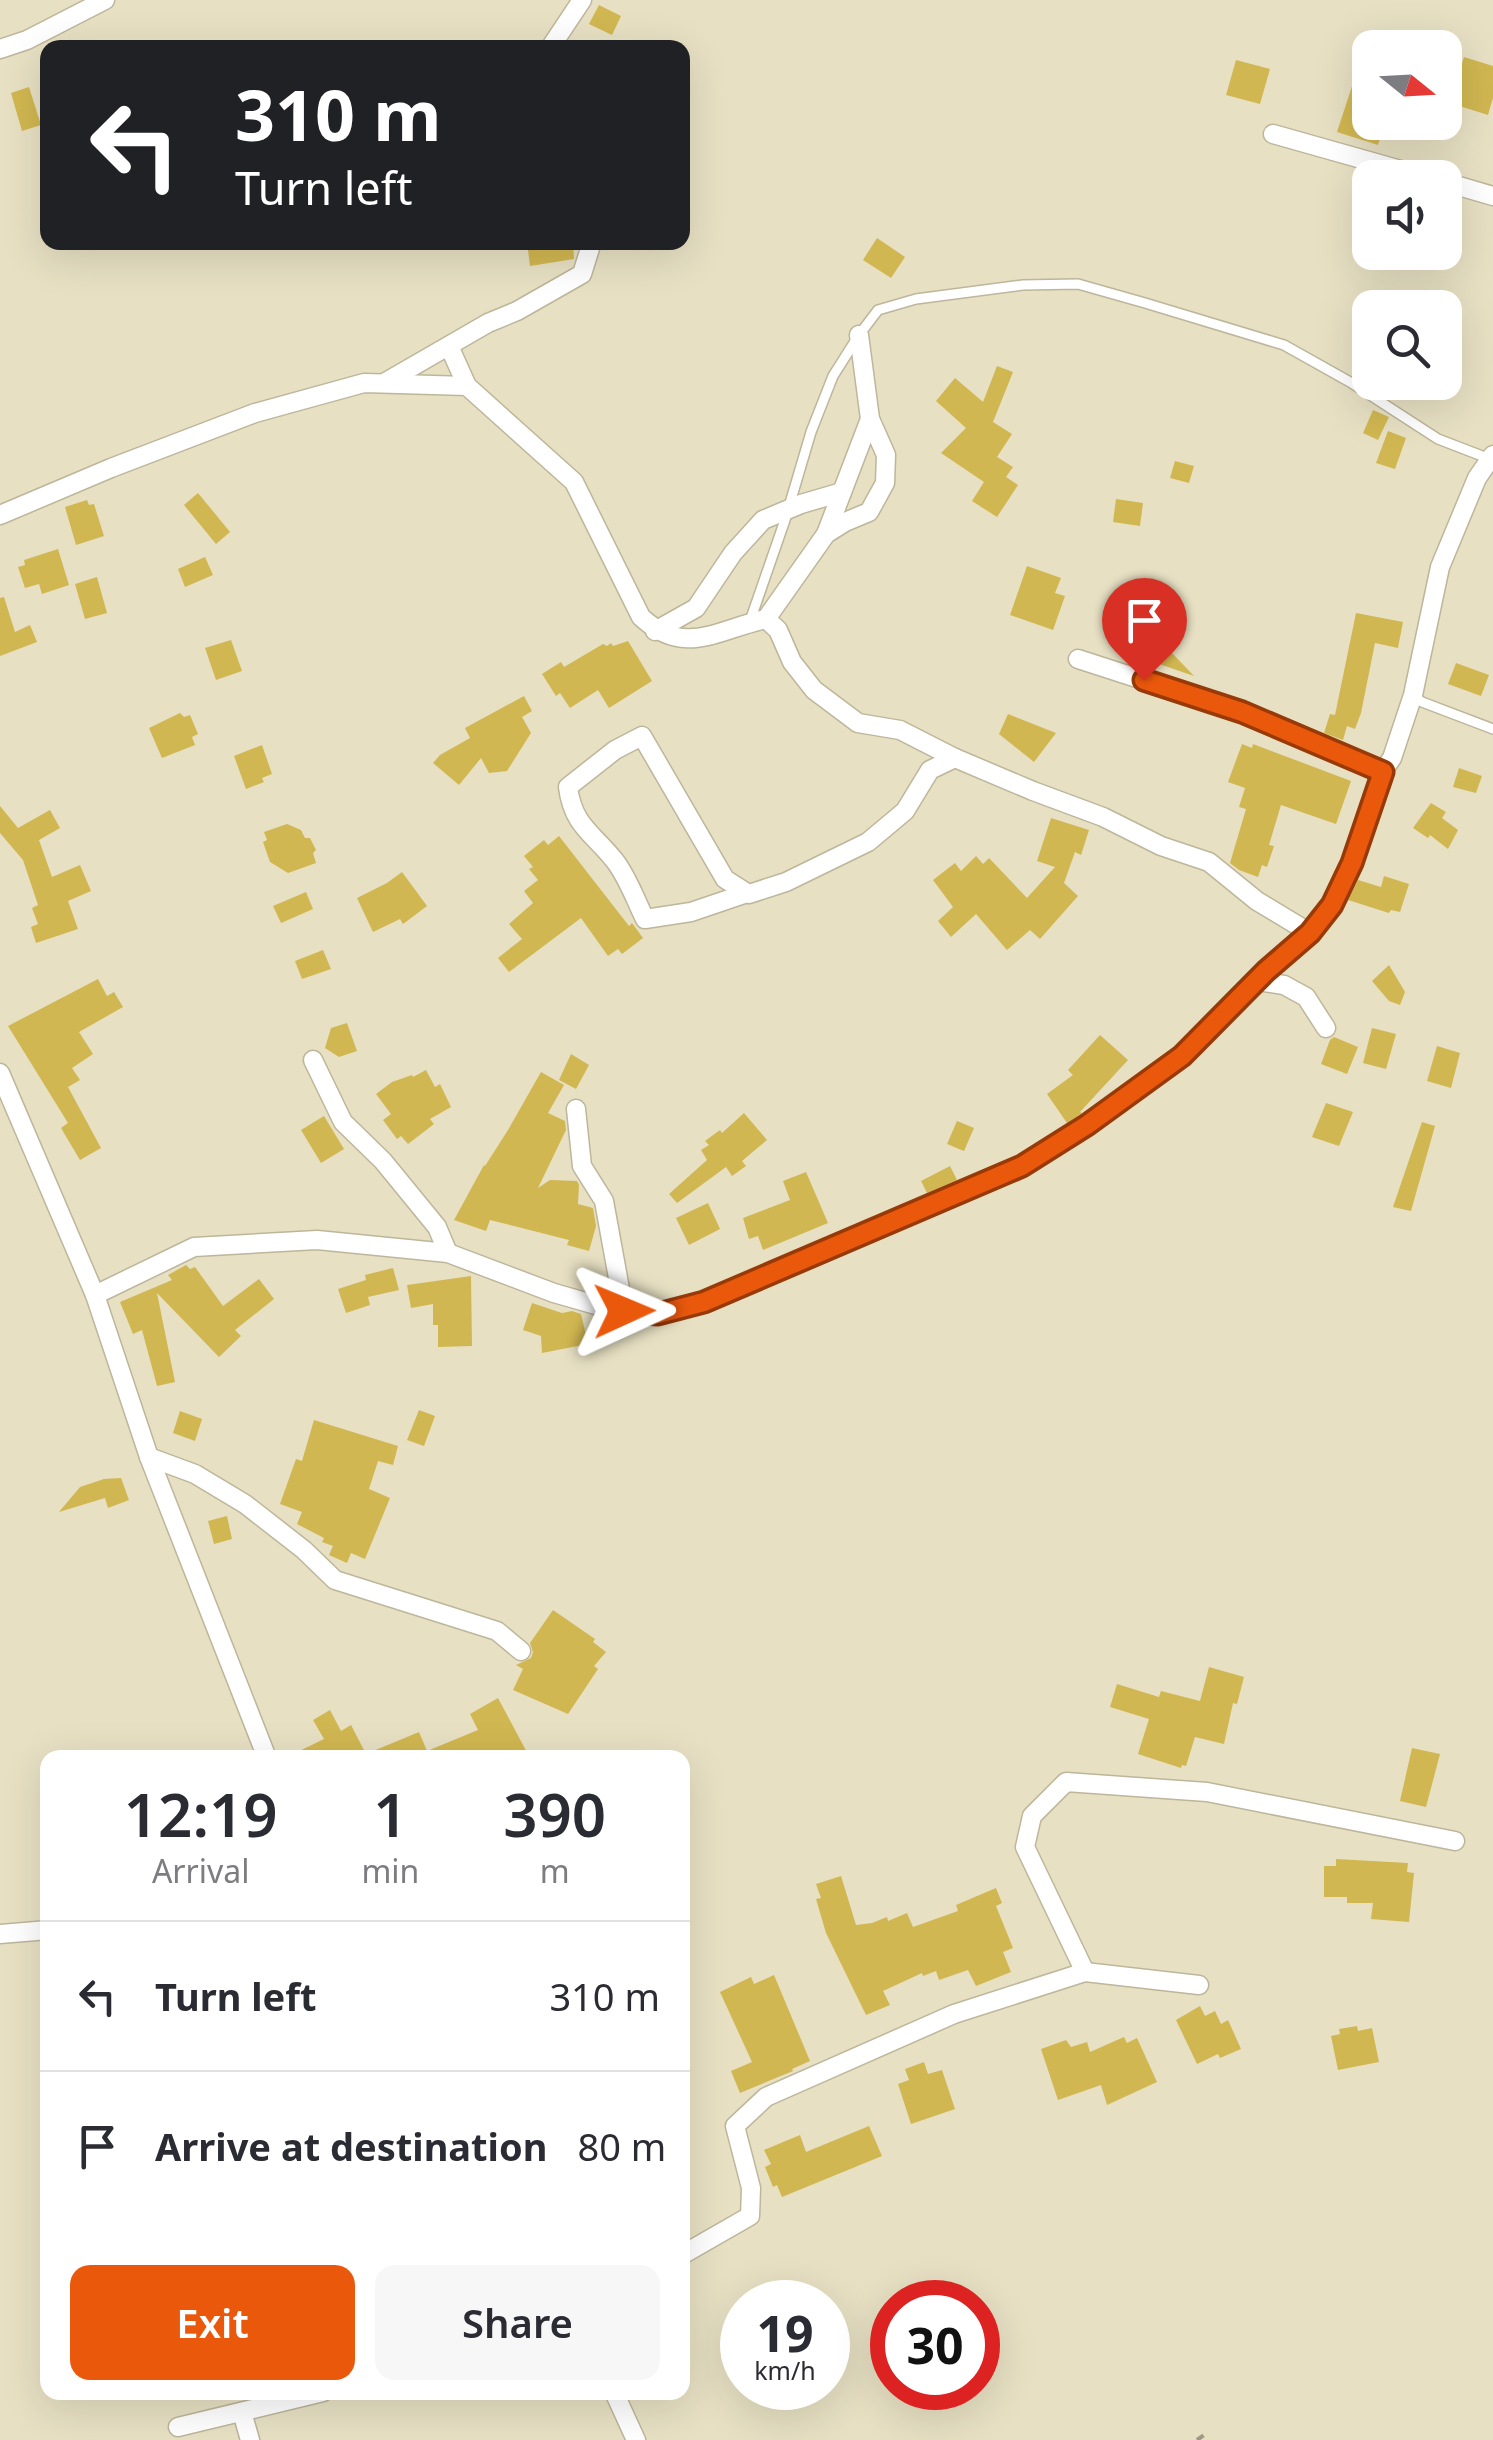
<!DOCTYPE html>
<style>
:root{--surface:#fff;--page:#f7f7f7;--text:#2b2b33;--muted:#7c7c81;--line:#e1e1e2;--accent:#ea580c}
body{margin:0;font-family:"Noto Sans",sans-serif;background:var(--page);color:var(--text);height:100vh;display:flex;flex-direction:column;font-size:38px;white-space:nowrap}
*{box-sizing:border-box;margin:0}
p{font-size:32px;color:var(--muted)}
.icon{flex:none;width:55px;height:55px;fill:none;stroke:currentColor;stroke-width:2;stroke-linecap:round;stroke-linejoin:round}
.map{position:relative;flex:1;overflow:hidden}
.details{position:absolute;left:40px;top:1750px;width:650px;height:650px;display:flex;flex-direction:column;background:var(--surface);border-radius:20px;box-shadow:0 10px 40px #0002}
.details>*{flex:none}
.guide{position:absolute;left:40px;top:40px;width:650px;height:210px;border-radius:20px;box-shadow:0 10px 40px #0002;background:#202124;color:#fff;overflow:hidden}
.needle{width:65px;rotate:108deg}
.buttons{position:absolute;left:1352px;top:30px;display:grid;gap:20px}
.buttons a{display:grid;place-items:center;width:110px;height:110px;border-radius:20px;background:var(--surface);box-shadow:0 10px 40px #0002;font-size:50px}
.speed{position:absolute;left:720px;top:2280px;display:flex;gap:20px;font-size:50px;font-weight:700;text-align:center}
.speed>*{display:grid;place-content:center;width:130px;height:130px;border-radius:50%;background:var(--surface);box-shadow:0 10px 40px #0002;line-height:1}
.speed small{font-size:25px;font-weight:400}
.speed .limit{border:15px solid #d22;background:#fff;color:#111}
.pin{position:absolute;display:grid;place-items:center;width:85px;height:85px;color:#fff;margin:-102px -42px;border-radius:50% 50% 50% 0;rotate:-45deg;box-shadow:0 0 10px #0007}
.pin .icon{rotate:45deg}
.me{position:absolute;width:110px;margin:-55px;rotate:89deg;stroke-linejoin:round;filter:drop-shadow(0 0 8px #0008)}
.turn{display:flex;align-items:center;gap:35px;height:210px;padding:0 30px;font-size:45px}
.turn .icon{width:130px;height:130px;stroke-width:2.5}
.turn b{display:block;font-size:70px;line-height:85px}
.eta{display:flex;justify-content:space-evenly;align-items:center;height:170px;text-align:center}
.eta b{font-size:60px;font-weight:600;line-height:70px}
.primary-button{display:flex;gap:20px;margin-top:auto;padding:20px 30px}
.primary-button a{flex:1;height:115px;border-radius:20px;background:var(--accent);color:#fff;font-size:40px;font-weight:600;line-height:115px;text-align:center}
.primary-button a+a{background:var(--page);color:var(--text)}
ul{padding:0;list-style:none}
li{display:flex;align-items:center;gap:30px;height:150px;padding:0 30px;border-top:2px solid var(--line)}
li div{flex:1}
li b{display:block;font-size:38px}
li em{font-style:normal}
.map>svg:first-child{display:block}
.building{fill:#d1b751}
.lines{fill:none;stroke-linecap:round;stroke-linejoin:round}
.lane-casing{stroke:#bdb69b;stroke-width:12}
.street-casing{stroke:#bdb69b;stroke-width:21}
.path{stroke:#9f9a85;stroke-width:4;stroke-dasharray:8 5;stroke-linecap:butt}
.lane{stroke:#fff;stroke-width:9}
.street{stroke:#fff;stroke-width:18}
.route-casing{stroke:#983908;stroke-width:25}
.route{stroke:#ea580c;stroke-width:18}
</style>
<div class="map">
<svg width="1493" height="2440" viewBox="0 0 1493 2440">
<rect width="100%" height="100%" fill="#e7e0c3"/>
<g class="building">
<path d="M599 5 621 16 612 35 589 24Z"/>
<path d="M1464 57 1493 66V98L1488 115 1450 103Z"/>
<path d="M1236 60 1270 69 1260 104 1226 95Z"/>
<path d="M1356 74 1370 79V122H1385L1378 145 1337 132Z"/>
<path d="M29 87 41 125 22 131 11 93Z"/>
<path d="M877 238 905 257 891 278 863 260Z"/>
<path d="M527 242H573L574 259 530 266Z"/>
<path d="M997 366 1013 372 993 422 1012 434 997 457 1013 467 1006 477 1018 485 997 517 972 501 984 482 941 453 966 428 936 401 955 378 983 402Z"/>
<path d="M1373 410 1389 417 1378 440 1363 433Z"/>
<path d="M1388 431 1406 438 1395 469 1376 463Z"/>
<path d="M1175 461 1194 466 1189 483 1170 478Z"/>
<path d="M198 493 230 532 216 544 184 505Z"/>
<path d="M1116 499 1143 503 1140 526 1113 522Z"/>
<path d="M87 500 89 505 94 504 104 536 76 545 65 507Z"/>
<path d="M58 549 69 585 42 594 39 584 25 588 18 567 25 565 24 560Z"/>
<path d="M205 557 213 575 185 587 178 569Z"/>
<path d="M1027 566 1061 578 1055 593 1065 596 1053 630 1010 615Z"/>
<path d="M97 577 107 613 85 619 75 584Z"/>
<path d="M4 597 15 632 30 625 37 642 0 656V598Z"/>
<path d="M1147 613 1175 623 1169 637 1174 639 1170 651 1194 676 1133 655Z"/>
<path d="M1356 613 1403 622 1398 648 1375 643 1361 713 1355 729 1347 726 1343 740 1324 733 1330 714 1335 715Z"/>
<path d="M231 640 242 671 216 680 205 648Z"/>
<path d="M628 641 652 681 609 708 598 690 570 708 560 693 556 696 542 674 561 662 564 667 603 644 607 646 611 643 613 646Z"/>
<path d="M1456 663 1489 675 1481 696 1448 684Z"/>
<path d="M524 696 532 711 522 717 531 733 507 771 489 773 481 758 459 785 433 763 440 755 470 738 465 728Z"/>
<path d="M180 713 184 717 190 715 198 734 192 737 195 745 162 758 149 728Z"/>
<path d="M1008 714 1056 733 1034 762 999 734Z"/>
<path d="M1242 744 1252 748 1253 744 1351 781 1336 824 1281 805 1269 845 1274 846 1267 867 1262 865 1258 877 1239 870 1230 863 1246 809 1239 807 1245 788 1228 782Z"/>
<path d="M262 745 272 774 262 778 264 782 246 789 234 756Z"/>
<path d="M1459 768 1482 776 1476 793 1453 787Z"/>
<path d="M1431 803 1446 812 1442 818 1458 830 1448 849 1430 835 1428 838 1413 828Z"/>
<path d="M0 806 18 828 50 810 60 828 39 840 52 877 80 865 91 891 68 901 78 929 36 943 31 927 38 924 32 908 38 905 23 860 0 833Z"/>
<path d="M1051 818 1089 830 1081 855 1075 852 1064 883 1078 896 1040 939 1030 930 1007 950 976 914 951 937 938 921 953 907 933 880 955 863 961 871 976 856 983 864 989 858 1027 898 1055 867 1037 861Z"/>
<path d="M287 824 301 830 305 838H310L316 850 313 853 316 863 288 873 270 862 263 842 267 840 264 832Z"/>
<path d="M559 836 629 926 632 923 643 938 622 954 618 949 608 956 581 918 509 972 498 958 522 939 509 924 533 903 524 891 538 880 529 869 533 867 524 856 544 840 548 845Z"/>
<path d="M402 872 427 906 403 924 400 919 373 932 357 898 387 883Z"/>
<path d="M1384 876 1409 884 1400 912 1391 910 1389 913 1348 900 1358 880 1381 887Z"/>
<path d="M306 892 313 909 281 923 273 906Z"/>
<path d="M323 950 331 969 302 979 295 961Z"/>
<path d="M1389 965 1405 992 1400 1005 1389 1001 1372 981Z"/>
<path d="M98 979 107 996 114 992 123 1007 79 1032 93 1054 72 1068 80 1080 68 1087 101 1148 80 1160 61 1128 68 1123 8 1026Z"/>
<path d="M347 1023 357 1051 339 1057 325 1048 331 1028Z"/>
<path d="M1372 1028 1396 1034 1386 1069 1363 1063Z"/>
<path d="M1100 1035 1128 1060 1080 1112 1082 1113 1067 1123 1047 1094 1073 1075 1068 1070Z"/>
<path d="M1334 1037 1358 1047 1347 1074 1321 1064 1330 1040Z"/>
<path d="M1437 1046 1460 1053 1451 1088 1427 1081Z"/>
<path d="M571 1054 589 1065 576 1089 559 1080Z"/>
<path d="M426 1070 435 1087 440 1084 451 1107 430 1119 434 1124 408 1144 401 1136 397 1139 383 1120 391 1114 376 1094 392 1082 412 1075 413 1077Z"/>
<path d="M541 1072 564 1085 548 1113 565 1121 566 1130 538 1188 550 1180 577 1181 579 1185 578 1204 593 1208 596 1226 589 1251 567 1245 569 1240 490 1220 486 1231 454 1220 484 1165 485 1166 508 1130Z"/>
<path d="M1326 1103 1353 1112 1339 1146 1312 1137Z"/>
<path d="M744 1113 767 1140 742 1161 746 1166 732 1176 726 1167 677 1203 669 1194 707 1160 701 1150 709 1145 705 1141 720 1130 722 1133Z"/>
<path d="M324 1116 344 1149 321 1163 301 1130Z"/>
<path d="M957 1121 974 1128 964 1151 947 1144Z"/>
<path d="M1422 1122 1435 1126 1411 1211 1393 1207Z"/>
<path d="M950 1166 957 1180 927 1193 921 1181Z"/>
<path d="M806 1172 828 1223 763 1250 758 1236 749 1239 743 1218 790 1200 783 1181Z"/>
<path d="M708 1203 720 1229 689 1245 676 1218Z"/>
<path d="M186 1265 190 1269 195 1267 223 1306 259 1279 274 1299 235 1330 241 1336 219 1357 157 1293 175 1382 157 1386 142 1330 133 1334 120 1302 172 1280 168 1275Z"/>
<path d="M393 1268 399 1290 368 1297 370 1305 346 1313 338 1289 366 1280 365 1275Z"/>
<path d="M471 1276 472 1346 438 1347V1325H433V1304L411 1308 407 1285Z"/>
<path d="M532 1303 562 1313 572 1311 581 1314 588 1344 542 1353 541 1336 523 1330Z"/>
<path d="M419 1410 435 1416 424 1446 407 1440Z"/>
<path d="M180 1411 202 1419 195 1441 173 1433Z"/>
<path d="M314 1420 398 1446 393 1465 378 1461 369 1489 390 1498 365 1559 351 1553 347 1563 329 1555 333 1546 322 1542 324 1538 297 1524 302 1512 280 1504 296 1459 302 1461Z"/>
<path d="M121 1478 129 1500 108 1508 105 1498 59 1512 80 1487 104 1479Z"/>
<path d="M227 1516 232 1539 214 1544 208 1521Z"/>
<path d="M553 1610 595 1639 593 1642 606 1652 594 1666 598 1669 568 1714 513 1690 523 1669 516 1665 531 1658 533 1652 530 1643Z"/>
<path d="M1209 1667 1244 1677 1237 1704 1233 1703 1224 1744 1195 1737 1186 1766 1182 1765 1181 1768 1138 1754 1149 1719 1110 1707 1117 1684 1159 1697 1161 1691 1200 1701Z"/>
<path d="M498 1698 530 1758H285L324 1739 313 1720 330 1710 341 1731 351 1725 366 1754 419 1732 427 1751 478 1730 470 1714Z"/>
<path d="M1412 1748 1440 1754 1426 1807 1400 1801Z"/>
<path d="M1336 1859 1408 1863 1407 1872 1414 1873 1409 1922 1371 1919 1373 1903H1347V1897H1324V1866H1336Z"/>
<path d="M841 1876 856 1925 872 1923 887 1917 888 1921 907 1913 913 1927 958 1911 956 1905 996 1888 1002 1903 996 1906 1013 1948 1003 1952 1011 1972 976 1986 968 1970 939 1980 936 1971 923 1976 922 1973 883 1991 890 2005 866 2015 826 1933 816 1899 821 1898 816 1884Z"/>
<path d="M774 1975 810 2061 792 2069 793 2071 740 2093 731 2071 752 2062 720 1992 751 1977 754 1984Z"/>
<path d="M1200 2006 1205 2016 1215 2011 1221 2024 1228 2020 1241 2049 1220 2058 1218 2054 1197 2064 1176 2020Z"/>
<path d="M1357 2026 1358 2031 1372 2028 1379 2062 1338 2070 1331 2036 1340 2034 1339 2029Z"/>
<path d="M1124 2037 1127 2043 1137 2038 1157 2082 1107 2105 1101 2085 1058 2100 1041 2049 1066 2040 1071 2047 1087 2042 1090 2052Z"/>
<path d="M924 2062 928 2074 942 2070 955 2109 911 2124 898 2084 909 2080 905 2069Z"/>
<path d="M869 2126 882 2156 782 2197 777 2185 773 2187 765 2167 771 2164 764 2150 800 2135 806 2152Z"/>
</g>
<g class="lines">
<defs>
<g id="lane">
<path d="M750 621 785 520 811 432 833 376 859 335 878 310 916 299 1023 285 1078 284 1145 303 1284 345 1350 382 1438 439 1490 459"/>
<path d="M1413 695 1422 702 1493 729"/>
</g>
<g id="street">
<path d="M550 48 582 0"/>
<path d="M0 49 27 40 105 0"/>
<path d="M1273 134 1429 178"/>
<path d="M1445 182 1493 196"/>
<path d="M449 346 467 386"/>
<path d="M384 383 488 323 517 311 582 274 592 242"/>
<path d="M0 515 111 468 255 413 364 383 467 386 574 482 641 617C685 658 718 629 766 619L778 630 792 662 814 690 858 723 900 730 955 758 1033 791 1103 817 1161 846 1209 862 1257 901 1310 933"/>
<path d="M826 534 870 419"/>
<path d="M766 619 826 534 845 522 869 512 885 483 886 455 870 419 859 335"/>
<path d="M655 631 696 608 733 553 763 520 801 504 842 492"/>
<path d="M1078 659 1242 712 1383 771"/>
<path d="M747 893 691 912 645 919C636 901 628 878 615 861 593 833 573 826 568 787L615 750 642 736 725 879 747 893 749 894 786 882 868 842 905 811 930 770 955 758"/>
<path d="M1257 981 1284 985 1306 997 1326 1028"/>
<path d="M313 1060 343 1122 383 1161 437 1227 448 1253"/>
<path d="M0 1073 95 1295 149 1457 267 1758"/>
<path d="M576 1109 582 1166 604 1201 624 1311"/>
<path d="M95 1295 194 1247 317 1240 448 1253 554 1293 610 1309 658 1314 704 1302 1023 1165 1087 1125 1182 1055 1266 971 1310 933 1332 905 1352 863 1383 771 1392 758 1413 695 1440 567 1477 478 1493 455"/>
<path d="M149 1457 195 1474 245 1504 304 1550 335 1580 497 1631 521 1651"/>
<path d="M0 1934 48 1930"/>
<path d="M1085 1972 1025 1847 1032 1816 1066 1782 1207 1792 1455 1841"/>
<path d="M682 2255 750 2216 751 2188 735 2126 766 2097 954 2014 1085 1972 1199 1985"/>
<path d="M614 2392 636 2440"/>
<path d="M242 2412 250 2440"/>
<path d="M178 2427 323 2392"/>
</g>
</defs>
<use href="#lane" class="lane-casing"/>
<use href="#street" class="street-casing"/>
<path class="path" d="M1197 2440 1207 2433"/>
<use href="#lane" class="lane"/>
<use href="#street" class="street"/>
</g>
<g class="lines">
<defs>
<path id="route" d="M624 1311 658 1314 704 1302 1022 1166 1087 1125 1182 1056 1266 971 1310 933 1332 905 1352 863 1383 772 1242 712 1144 680"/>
</defs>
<use href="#route" class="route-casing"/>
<use href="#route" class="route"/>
</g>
</svg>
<div class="buttons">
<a><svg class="needle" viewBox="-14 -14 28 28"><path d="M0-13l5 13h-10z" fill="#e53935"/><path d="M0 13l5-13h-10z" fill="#7c7c81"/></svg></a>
<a><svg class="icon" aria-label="sound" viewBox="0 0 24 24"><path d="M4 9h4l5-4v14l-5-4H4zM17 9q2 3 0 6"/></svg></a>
<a><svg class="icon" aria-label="search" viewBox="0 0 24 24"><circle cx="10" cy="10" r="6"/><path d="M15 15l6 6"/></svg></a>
</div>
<div class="speed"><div>19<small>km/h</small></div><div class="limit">30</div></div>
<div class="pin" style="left:1144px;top:680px;background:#d93025"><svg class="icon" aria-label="arrive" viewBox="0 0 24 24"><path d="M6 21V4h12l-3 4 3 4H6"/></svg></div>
<svg class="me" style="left:624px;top:1311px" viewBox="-20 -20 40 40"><path d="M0-17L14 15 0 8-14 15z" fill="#ea580c" stroke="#fff" stroke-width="4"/></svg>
<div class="guide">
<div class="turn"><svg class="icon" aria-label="left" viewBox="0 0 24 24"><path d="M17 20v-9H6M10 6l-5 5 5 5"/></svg><div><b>310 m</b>Turn left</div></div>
</div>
<section class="details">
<div class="eta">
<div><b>12:19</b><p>Arrival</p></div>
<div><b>1</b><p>min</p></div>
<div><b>390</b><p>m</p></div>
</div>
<ul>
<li><svg class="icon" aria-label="left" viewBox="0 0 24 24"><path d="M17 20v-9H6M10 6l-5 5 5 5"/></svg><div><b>Turn left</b></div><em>310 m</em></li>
<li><svg class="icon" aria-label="arrive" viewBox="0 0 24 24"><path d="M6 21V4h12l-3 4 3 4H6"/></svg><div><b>Arrive at destination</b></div><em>80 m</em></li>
</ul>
<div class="primary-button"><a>Exit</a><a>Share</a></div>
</section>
</div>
